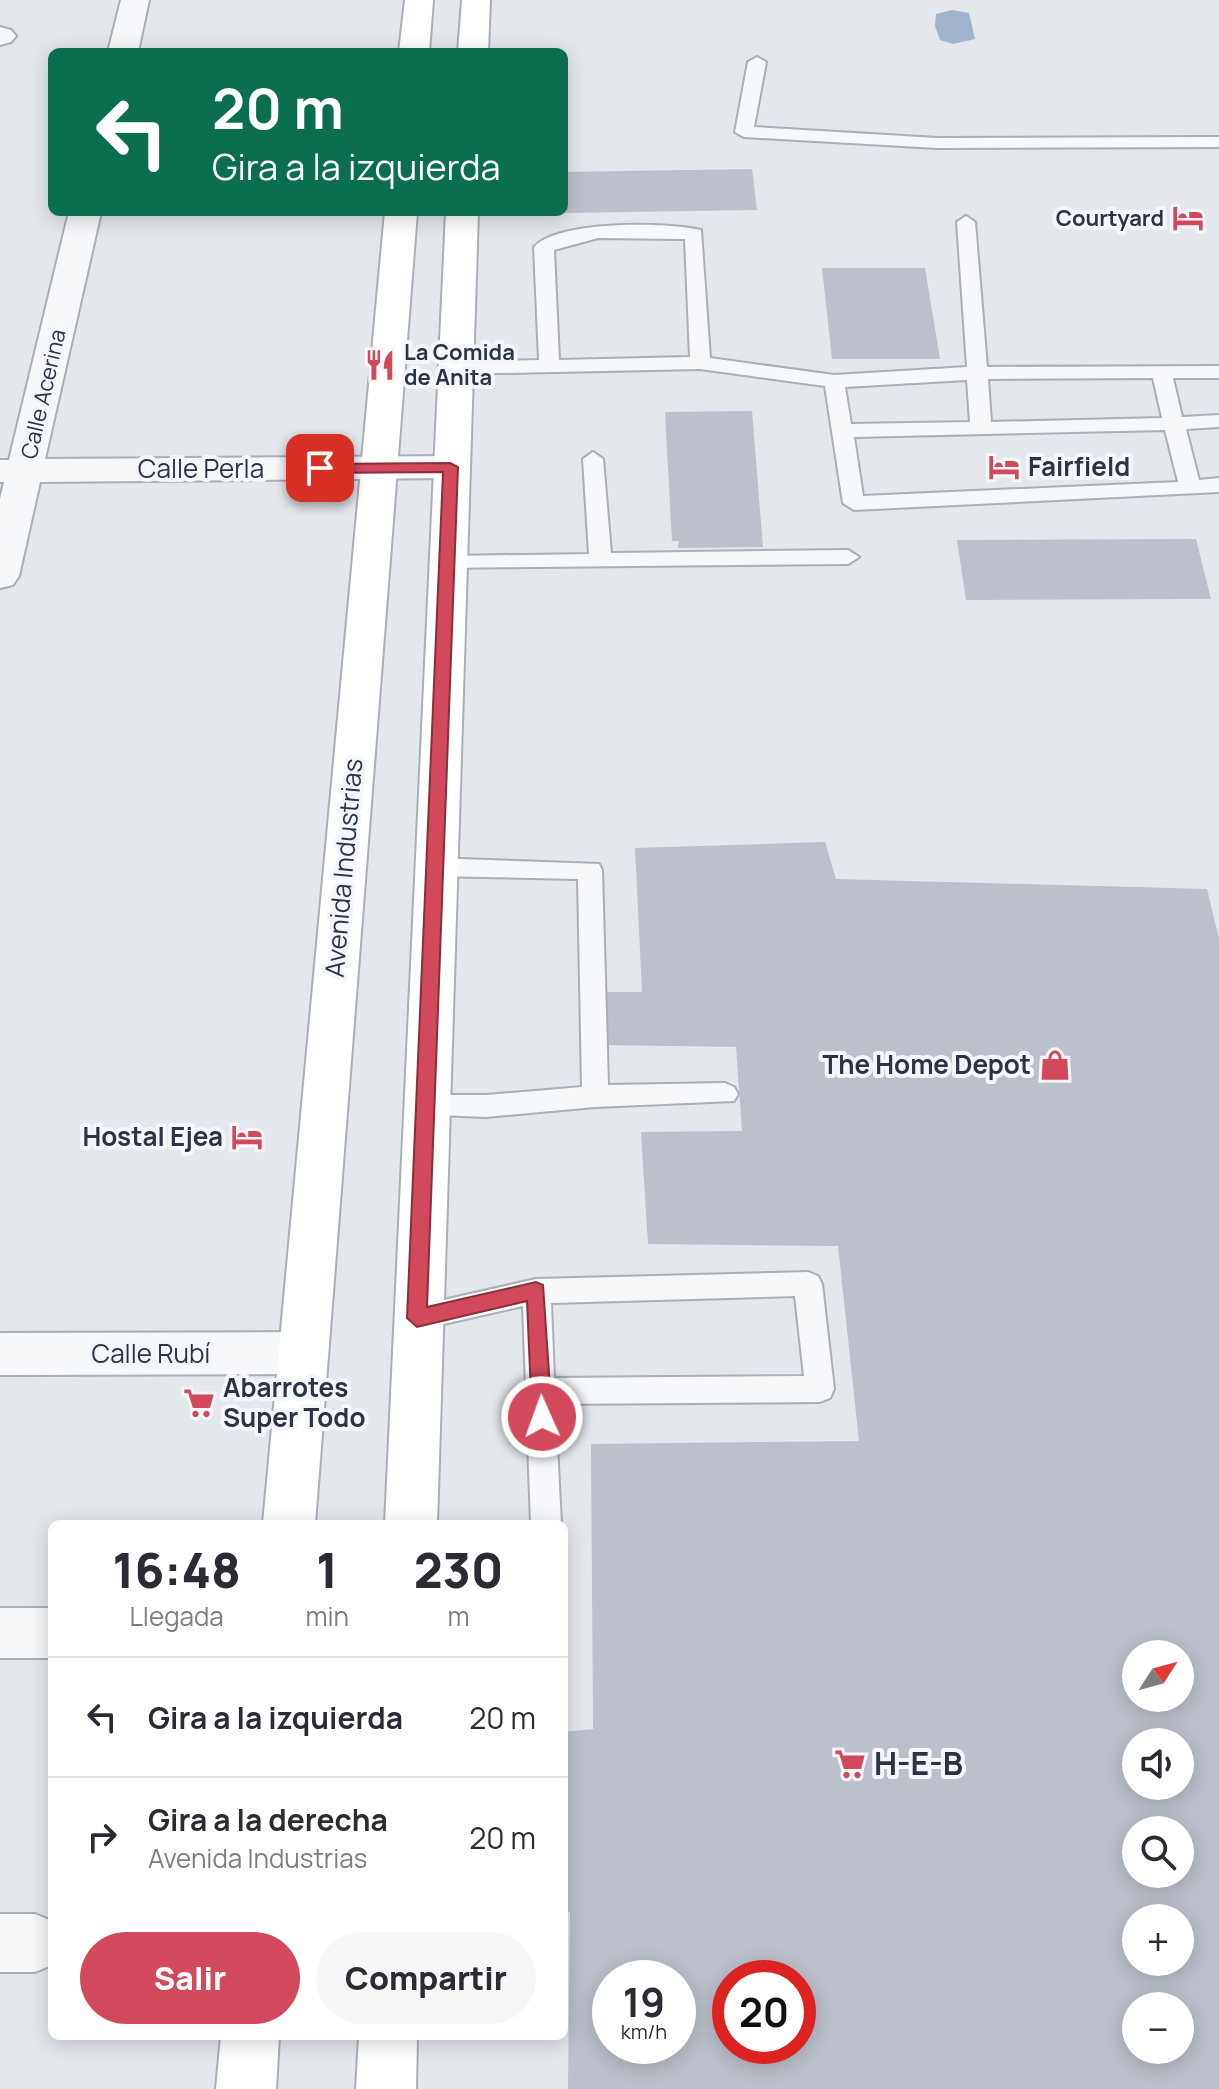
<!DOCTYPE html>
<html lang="es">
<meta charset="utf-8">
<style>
:root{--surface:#fff;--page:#f7f7f7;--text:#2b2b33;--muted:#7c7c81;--line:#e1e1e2;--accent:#d1495b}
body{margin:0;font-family:Manrope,sans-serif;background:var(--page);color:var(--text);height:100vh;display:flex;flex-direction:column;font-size:30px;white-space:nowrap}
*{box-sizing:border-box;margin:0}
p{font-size:26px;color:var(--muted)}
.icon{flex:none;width:44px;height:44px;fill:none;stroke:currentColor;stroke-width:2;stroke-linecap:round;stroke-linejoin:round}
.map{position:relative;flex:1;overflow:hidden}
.drawer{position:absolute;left:48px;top:1520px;width:520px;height:520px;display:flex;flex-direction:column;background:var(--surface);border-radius:12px;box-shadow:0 4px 20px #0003}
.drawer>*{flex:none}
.banner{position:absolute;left:48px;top:48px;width:520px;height:168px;border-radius:12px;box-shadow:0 4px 20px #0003;background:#0b6e4f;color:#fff;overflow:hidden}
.needle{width:52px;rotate:54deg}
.controls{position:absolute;left:1122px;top:1640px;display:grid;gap:16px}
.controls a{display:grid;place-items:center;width:72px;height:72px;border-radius:50%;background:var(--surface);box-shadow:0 4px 20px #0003;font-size:40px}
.speed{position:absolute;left:592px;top:1960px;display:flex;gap:16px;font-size:40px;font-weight:700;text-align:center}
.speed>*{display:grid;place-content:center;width:104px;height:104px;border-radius:50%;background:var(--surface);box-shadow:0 4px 20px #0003;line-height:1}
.speed small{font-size:20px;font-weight:400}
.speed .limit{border:12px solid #d22;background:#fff;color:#111}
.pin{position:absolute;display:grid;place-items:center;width:68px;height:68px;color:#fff;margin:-34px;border-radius:16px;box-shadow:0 4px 12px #0006}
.me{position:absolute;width:88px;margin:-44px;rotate:358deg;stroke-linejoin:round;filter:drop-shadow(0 0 6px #0008)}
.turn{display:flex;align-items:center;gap:28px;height:168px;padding:0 32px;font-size:36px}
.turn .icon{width:104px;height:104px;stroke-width:2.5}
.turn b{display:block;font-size:56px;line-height:68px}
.eta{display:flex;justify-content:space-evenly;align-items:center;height:136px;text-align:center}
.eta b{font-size:48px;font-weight:800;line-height:56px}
.cta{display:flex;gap:16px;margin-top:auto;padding:16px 32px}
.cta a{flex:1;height:92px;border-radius:48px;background:var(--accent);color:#fff;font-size:32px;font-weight:800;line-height:92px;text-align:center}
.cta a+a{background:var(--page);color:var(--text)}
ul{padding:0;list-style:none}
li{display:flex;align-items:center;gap:24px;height:120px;padding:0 32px;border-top:2px solid var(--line)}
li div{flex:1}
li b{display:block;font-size:30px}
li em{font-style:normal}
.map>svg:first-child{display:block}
.water{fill:#9fb4cc}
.building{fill:#bbc0ca;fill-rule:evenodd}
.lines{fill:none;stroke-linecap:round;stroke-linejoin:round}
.lane-casing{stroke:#a9aeb7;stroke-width:4}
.street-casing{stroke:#a9aeb7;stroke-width:4}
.secondary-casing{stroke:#a9aeb7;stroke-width:4}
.lane{fill:#f7f8fa;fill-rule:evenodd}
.street{fill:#f7f8fa;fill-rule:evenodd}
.secondary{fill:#fff;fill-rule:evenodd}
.route{fill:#d1495b;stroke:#882f3b;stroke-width:2}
.labels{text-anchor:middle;stroke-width:8;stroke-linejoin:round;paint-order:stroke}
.far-poi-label{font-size:22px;font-weight:bold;fill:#2b3445;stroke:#f4f6f9;text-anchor:end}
.far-street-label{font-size:22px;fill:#2b3445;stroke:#f4f6f9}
.poi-label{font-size:26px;font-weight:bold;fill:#2b3445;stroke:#f4f6f9;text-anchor:start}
.street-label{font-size:26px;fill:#2b3445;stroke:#f4f6f9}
.near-poi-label{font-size:32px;font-weight:bold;fill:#2b3445;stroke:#f4f6f9;text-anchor:start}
</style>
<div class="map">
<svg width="1219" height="2089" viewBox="0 0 1219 2089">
<rect width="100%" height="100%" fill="#e4e7ec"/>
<path class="water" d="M952 10 969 13 975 39 953 44 940 40 935 26 936 14Z"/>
<g class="building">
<path d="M752 169 757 210 564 213V172Z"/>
<path d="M822 268H925L940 359H832Z"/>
<path d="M752 411 763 547 678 548 679 541H672L665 412Z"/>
<path d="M1196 539 1211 599 966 600 957 540Z"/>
<path d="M825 842 836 879 1207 889 1219 939V2089H568L570 1912H564V1732L593 1729 591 1444 859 1441 838 1246 648 1244 641 1132 742 1131 736 1047 607 1045V992H642L635 848ZM1136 1654H1180V1698H1136ZM1136 1742H1180V1786H1136ZM1136 1830H1180V1874H1136ZM1136 1918H1180V1962H1136ZM610 1978H678V2046H610ZM730 1978H798V2046H730ZM1136 2006H1180V2050H1136Z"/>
</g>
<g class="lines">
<defs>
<g id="lane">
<path d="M757 57 766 62 754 127 937 138 1219 137V147L937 148 744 137 735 132 748 62Z"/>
<path d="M966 216 975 222 987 367 1219 366V378H1173L1182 417 1219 415V427L1186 429 1199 480 1219 478V492L854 510 843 503 825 386 700 369 453 374 443 368 453 362 539 360 534 247C558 220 667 222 701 230L710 358 834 375 967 367 957 222ZM598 238 685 239 690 357 559 360 554 250ZM1153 378 1162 418 991 422 988 379ZM967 380 970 422 851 424 845 387ZM1165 430 1178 482 863 496 854 437Z"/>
<path d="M593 452 603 459 611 553 848 550 859 557 848 564 440 568 437 563 440 558 448 556 589 554 583 459Z"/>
<path d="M433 858 599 864 602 870 608 1085 725 1083 734 1087 738 1094 734 1101 595 1107 486 1117 415 1114 411 1106 415 1098 424 1095H486L582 1087 578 879 433 876 424 873 421 867 424 861Z"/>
<path d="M808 1272 818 1276 822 1284 834 1389 830 1398 820 1402 555 1404 561 1524H531L523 1306 417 1330 407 1327 403 1318 407 1309 417 1306 536 1279ZM795 1296 804 1376 554 1378 551 1303Z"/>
</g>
<g id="street">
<path d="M121 0H149L138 52H108Z"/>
<path d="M0 27 11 30 16 36 11 42 0 45Z"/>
<path d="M69 212H101L45 459 450 456 463 459 468 467 463 475 450 478 40 482 19 576 13 585 0 588V499L4 482H0V460H9Z"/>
<path d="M302 1332 319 1338 326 1353 319 1368 302 1374 0 1375V1333Z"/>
<rect x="0" y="1608" width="52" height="50"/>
<path d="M0 1914H35L52 1921V1965L35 1972H0Z"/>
</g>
<g id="secondary">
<path d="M405 0H433L429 52H399Z"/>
<path d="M462 0H490L488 52H458Z"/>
<path d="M385 212H417L315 1524H263Z"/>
<path d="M446 212H478L437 1524H385Z"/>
<path d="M221 2036H279L276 2089H216Z"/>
<path d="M359 2036H417L416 2089H356Z"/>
</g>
</defs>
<use href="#lane" class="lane-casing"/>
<use href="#street" class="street-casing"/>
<use href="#secondary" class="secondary-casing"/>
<use href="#lane" class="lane"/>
<use href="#street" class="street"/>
<use href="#secondary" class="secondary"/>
</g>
<path class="route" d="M450 463 458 467 427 1307 536 1282 543 1285 552 1417 549 1424 542 1426 535 1424 532 1417 527 1301 417 1327 407 1318 443 472 320 473 312 468 320 464Z"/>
<defs>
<symbol id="hotel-bare" viewBox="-9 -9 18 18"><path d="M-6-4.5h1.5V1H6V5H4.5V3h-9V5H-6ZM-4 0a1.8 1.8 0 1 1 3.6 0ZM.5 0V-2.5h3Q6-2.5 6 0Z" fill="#d1495b" stroke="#f4f6f9" stroke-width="2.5" paint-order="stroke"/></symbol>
<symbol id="restaurant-bare" viewBox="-9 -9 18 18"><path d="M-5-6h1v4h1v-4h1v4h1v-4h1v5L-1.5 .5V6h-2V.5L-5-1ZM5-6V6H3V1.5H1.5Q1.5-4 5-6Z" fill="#d1495b" stroke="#f4f6f9" stroke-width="2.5" paint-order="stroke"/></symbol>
<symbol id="shop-bare" viewBox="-9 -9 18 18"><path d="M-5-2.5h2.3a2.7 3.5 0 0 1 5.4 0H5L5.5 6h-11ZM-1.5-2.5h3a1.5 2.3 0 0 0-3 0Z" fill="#d1495b" stroke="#f4f6f9" stroke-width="2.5" paint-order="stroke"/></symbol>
<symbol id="supermarket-bare" viewBox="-9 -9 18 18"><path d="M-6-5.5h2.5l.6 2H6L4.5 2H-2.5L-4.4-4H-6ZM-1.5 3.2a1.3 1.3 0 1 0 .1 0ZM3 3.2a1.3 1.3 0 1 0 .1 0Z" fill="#d1495b" stroke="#f4f6f9" stroke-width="2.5" paint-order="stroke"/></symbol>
</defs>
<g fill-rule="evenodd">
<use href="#hotel-bare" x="1166" y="196" width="44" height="44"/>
<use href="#restaurant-bare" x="358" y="343" width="44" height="44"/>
<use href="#hotel-bare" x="982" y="445" width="44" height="44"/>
<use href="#shop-bare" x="1033" y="1043" width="44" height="44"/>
<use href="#hotel-bare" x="225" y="1115" width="44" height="44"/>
<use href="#supermarket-bare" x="177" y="1381" width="44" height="44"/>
<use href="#supermarket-bare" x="828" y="1742" width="44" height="44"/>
</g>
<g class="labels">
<g class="far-poi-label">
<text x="1164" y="226">Courtyard</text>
<text x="404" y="360" text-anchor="start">La Comida<tspan x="404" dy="25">de Anita</tspan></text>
</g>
<g class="far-street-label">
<text transform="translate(43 394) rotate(-77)" y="8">Calle Acerina</text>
</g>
<g class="poi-label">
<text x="1028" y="476">Fairfield</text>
<text x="1031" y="1074" text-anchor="end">The Home Depot</text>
<text x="223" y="1146" text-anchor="end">Hostal Ejea</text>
<text x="223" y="1397">Abarrotes<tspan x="223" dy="30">Super Todo</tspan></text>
</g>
<g class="street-label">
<text x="201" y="478">Calle Perla</text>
<text transform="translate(344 868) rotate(-85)" y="9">Avenida Industrias</text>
<text x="151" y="1363">Calle Rubí</text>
</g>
<g class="near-poi-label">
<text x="874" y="1775">H-E-B</text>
</g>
</g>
</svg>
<div class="controls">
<a><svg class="needle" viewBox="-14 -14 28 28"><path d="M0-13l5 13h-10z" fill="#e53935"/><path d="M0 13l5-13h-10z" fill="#7c7c81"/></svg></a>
<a><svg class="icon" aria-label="sound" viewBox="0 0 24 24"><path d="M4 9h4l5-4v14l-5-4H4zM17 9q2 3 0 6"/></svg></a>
<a><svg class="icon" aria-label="search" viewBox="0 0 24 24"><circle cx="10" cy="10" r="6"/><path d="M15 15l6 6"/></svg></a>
<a>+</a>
<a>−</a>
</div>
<div class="speed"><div>19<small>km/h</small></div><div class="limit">20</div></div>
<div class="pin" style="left:320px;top:468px;background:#d93025"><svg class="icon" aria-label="arrive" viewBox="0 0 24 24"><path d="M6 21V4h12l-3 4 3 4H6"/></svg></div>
<svg class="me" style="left:542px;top:1417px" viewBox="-20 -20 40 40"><circle r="17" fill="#d1495b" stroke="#fff" stroke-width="3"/><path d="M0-11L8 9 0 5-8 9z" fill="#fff"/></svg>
<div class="banner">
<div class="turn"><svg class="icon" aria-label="left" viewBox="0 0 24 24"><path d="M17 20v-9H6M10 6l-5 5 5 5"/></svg><div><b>20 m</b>Gira a la izquierda</div></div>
</div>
<section class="drawer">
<div class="eta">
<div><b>16:48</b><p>Llegada</p></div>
<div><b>1</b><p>min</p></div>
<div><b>230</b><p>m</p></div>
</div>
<ul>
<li><svg class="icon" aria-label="left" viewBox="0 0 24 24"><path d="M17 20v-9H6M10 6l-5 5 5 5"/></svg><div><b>Gira a la izquierda</b></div><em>20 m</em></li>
<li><svg class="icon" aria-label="right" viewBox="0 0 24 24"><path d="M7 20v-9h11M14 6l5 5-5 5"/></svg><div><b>Gira a la derecha</b><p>Avenida Industrias</p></div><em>20 m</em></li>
</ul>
<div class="cta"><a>Salir</a><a>Compartir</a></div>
</section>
</div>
